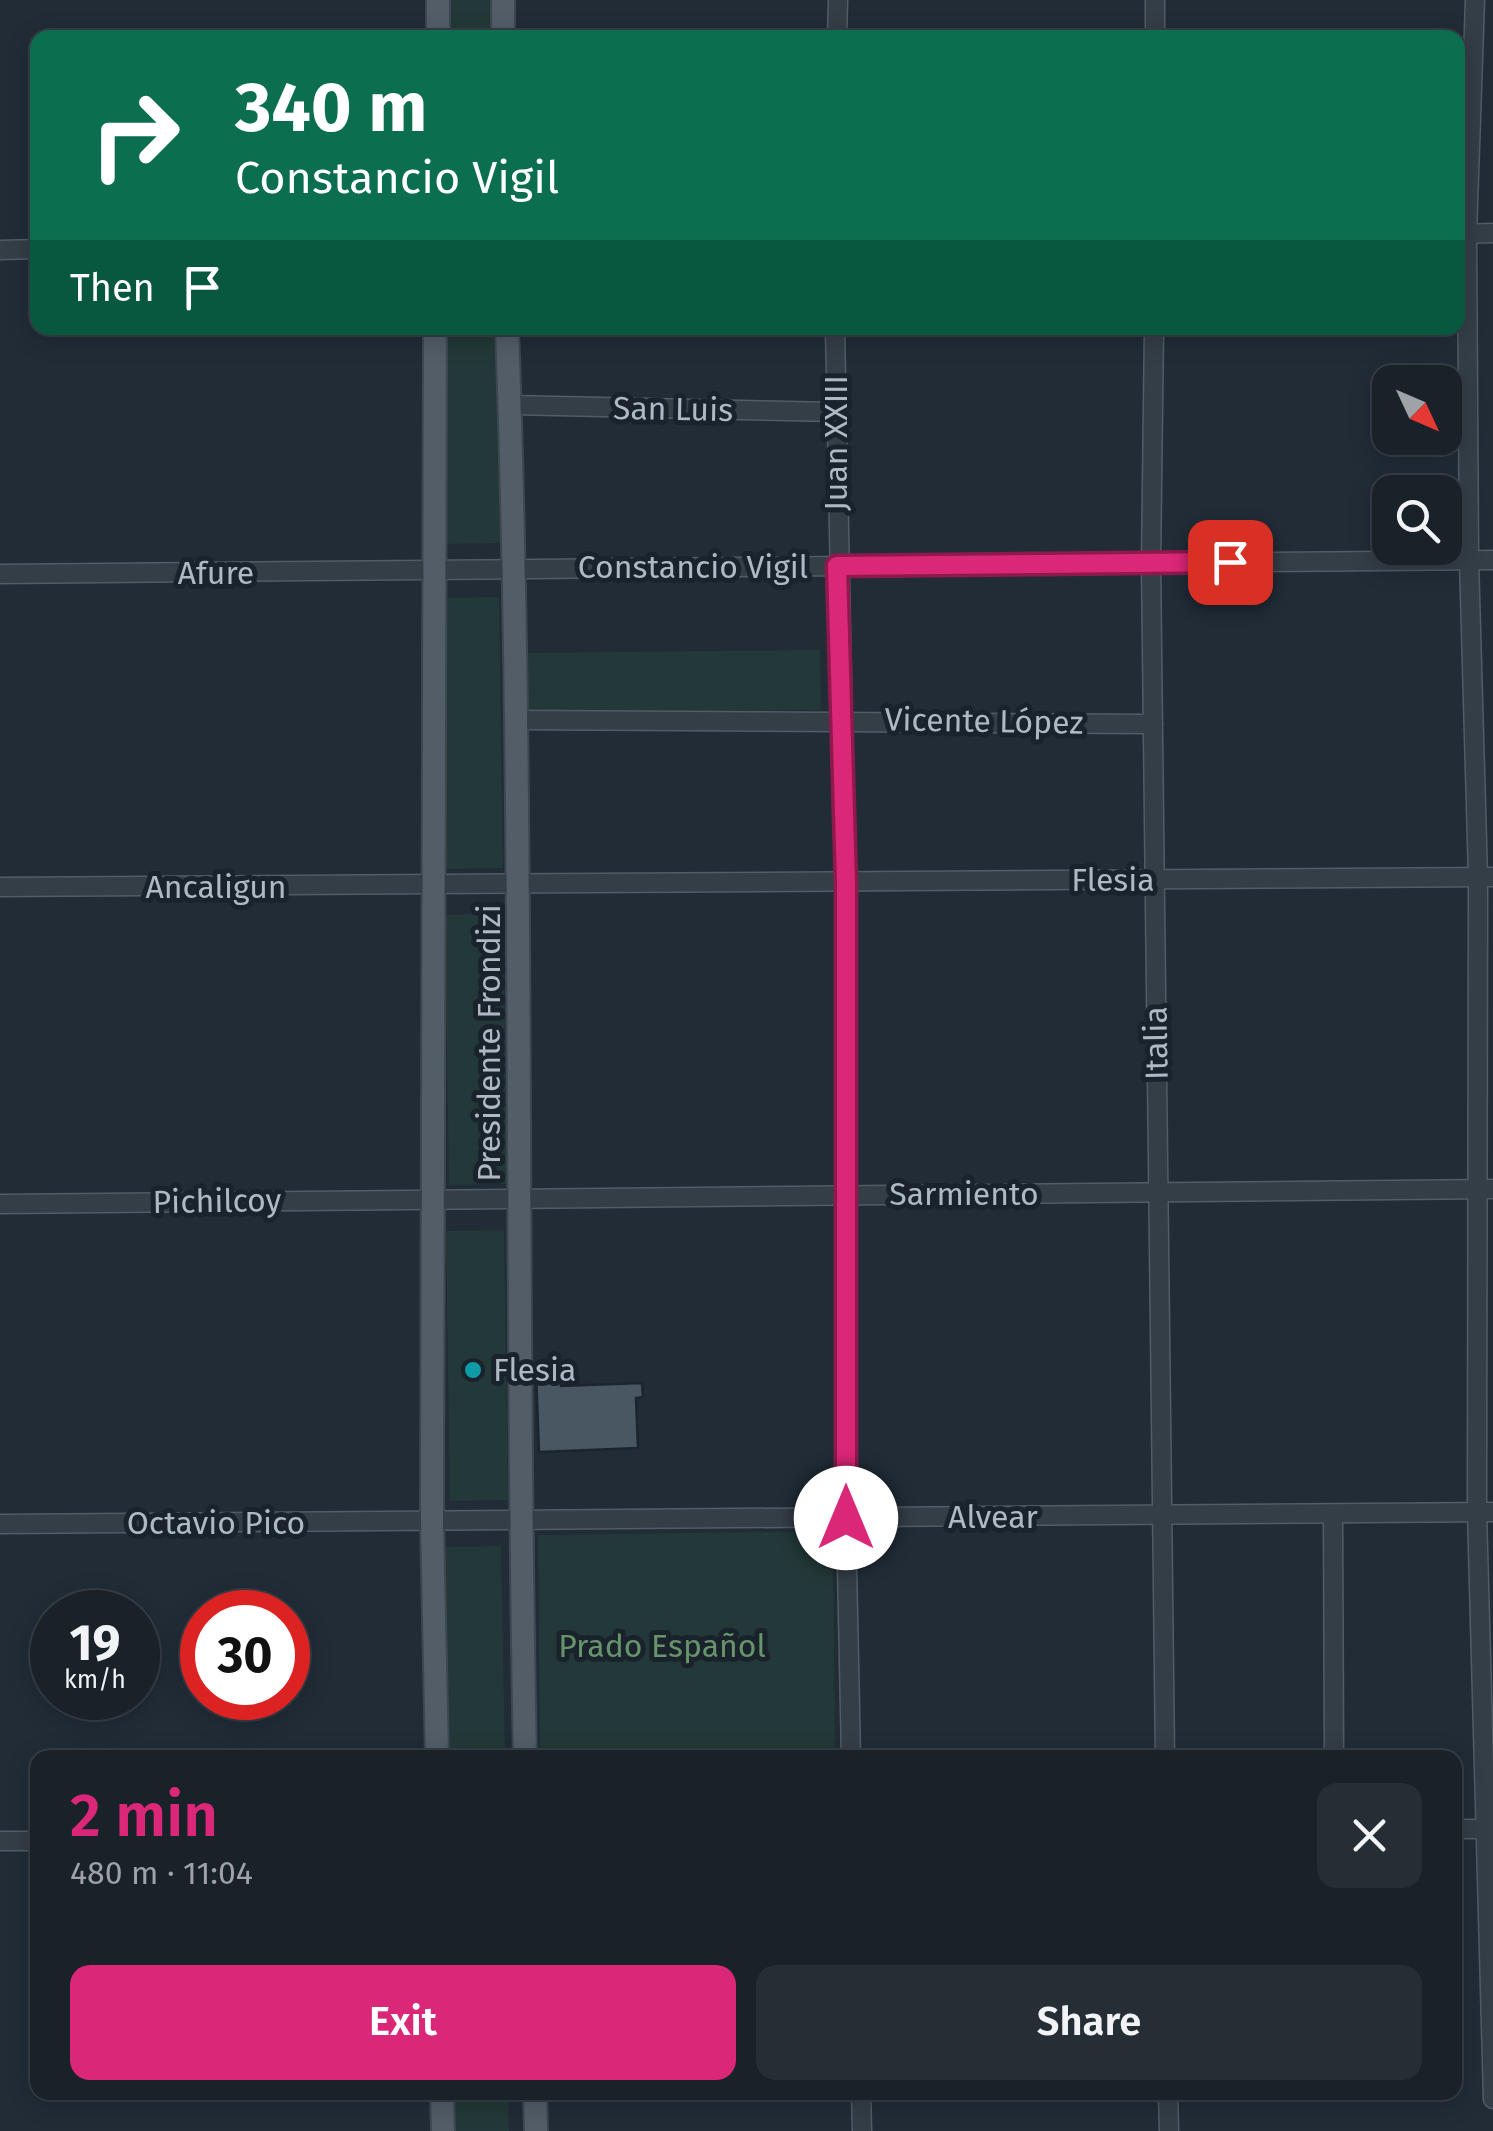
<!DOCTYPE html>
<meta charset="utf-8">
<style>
:root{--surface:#192129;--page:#262e35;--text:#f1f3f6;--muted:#9fa3a8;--line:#373e46;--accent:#db2777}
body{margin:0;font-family:"Fira Sans",sans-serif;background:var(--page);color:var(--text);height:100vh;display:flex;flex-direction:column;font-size:38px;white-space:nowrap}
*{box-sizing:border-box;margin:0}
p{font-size:32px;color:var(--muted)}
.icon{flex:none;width:55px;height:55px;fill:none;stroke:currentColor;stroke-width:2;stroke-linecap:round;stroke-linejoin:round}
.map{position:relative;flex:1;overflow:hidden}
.details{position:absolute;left:30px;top:1750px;width:1432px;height:350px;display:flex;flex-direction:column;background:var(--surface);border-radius:20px;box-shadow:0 5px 25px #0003,0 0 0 2px var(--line)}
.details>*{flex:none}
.banner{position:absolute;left:30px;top:30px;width:1435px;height:305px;border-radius:20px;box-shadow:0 5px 25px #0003,0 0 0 2px var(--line);background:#0b6e4f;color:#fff;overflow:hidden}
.needle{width:65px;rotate:134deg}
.controls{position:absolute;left:1372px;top:365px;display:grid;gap:20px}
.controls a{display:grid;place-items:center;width:90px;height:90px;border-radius:20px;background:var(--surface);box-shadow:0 5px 25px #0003,0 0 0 2px var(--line);font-size:50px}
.speed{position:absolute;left:30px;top:1590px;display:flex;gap:20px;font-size:50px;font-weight:700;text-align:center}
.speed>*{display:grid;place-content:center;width:130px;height:130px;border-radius:50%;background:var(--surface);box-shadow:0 5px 25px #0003,0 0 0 2px var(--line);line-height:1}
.speed small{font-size:25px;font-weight:400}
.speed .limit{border:15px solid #d22;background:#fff;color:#111}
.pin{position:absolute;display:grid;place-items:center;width:85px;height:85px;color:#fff;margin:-42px;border-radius:20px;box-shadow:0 5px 15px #0006}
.me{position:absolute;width:110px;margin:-55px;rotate:0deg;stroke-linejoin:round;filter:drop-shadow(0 0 8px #0008)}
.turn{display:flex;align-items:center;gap:35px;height:210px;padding:0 40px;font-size:45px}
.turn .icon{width:130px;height:130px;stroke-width:2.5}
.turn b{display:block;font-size:70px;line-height:85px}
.then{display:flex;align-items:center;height:95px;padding:0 40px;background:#0003;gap:20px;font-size:38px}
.round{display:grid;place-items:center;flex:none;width:105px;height:105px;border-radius:20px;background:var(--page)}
.head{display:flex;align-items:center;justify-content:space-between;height:170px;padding:0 40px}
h1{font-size:60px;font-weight:600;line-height:75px;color:var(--accent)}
.cta{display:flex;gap:20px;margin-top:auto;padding:20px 40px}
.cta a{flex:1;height:115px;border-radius:20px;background:var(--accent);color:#fff;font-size:40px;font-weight:600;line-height:115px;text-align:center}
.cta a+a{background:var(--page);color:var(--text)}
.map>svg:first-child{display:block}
.green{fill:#233838}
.building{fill:#495763;stroke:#1c252e;stroke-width:2.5}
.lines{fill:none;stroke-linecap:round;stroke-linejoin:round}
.minor-casing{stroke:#525c65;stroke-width:21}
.major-casing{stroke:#3e4751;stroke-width:26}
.minor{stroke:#343e47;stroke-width:18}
.major{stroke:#525d68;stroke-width:22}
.route-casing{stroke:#8e194d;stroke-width:25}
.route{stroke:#db2777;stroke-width:18}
.culture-dot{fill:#0f9aa8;stroke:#1a232c;stroke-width:4}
.labels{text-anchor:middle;stroke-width:10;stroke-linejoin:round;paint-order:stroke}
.street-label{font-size:32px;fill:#afb9c4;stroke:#1a232c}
.poi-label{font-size:32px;fill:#afb9c4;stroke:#1a232c;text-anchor:start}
.park-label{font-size:32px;fill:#67946c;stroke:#1a232c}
</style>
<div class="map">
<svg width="1493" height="2131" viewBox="0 0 1493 2131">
<rect width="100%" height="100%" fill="#212c37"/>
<g class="green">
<path d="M442 0H499L500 37H442Z"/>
<path d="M439 328H497L500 543 442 544Z"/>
<path d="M499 597 503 868 445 869 441 598Z"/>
<path d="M820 650 821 710 522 713V653Z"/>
<path d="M503 913 507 1184 449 1185 445 915Z"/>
<path d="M504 1230 508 1500 450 1501 446 1231Z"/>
<path d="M833 1531 835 1757H540L538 1535Z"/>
<path d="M501 1546 505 1757H447L444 1547Z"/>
<path d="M451 2093H508L509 2131H451Z"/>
</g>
<path class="building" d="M561 1371V1386L642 1383 643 1397 636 1398 638 1448 539 1452 536 1372Z"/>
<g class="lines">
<defs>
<g id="minor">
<path d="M1475 0 1467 234 1469 560 1478 877 1477 1512 1493 2099"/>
<path d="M837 38 838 0"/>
<path d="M1155 38V0"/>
<path d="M1458 234 1493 233"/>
<path d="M0 250 38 249"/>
<path d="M835 328 846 883V1518L851 1758"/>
<path d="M1154 328 1151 563 1165 1758"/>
<path d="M510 405 836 412"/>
<path d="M0 574 1493 560"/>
<path d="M515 720 1153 724"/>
<path d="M0 887 1493 877"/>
<path d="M0 1204 1493 1189"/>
<path d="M1333 1514 1334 1758"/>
<path d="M0 1524 1493 1512"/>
<path d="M1455 1829H1493"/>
<path d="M0 1841H38"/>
<path d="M861 2092 862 2131"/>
<path d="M1168 2092 1169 2131"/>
</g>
<g id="major">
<path d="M503 0V38"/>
<path d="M438 38V0"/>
<path d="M435 328 432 1521 437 1758"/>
<path d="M507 328C524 804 515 1281 525 1758"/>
<path d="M442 2092 443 2131"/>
<path d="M535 2092 536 2131"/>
</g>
</defs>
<use href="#minor" class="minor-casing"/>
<use href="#major" class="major-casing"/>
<use href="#minor" class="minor"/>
<use href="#major" class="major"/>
</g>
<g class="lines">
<defs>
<path id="route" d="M846 1518V883L837 566 1230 562"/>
</defs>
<use href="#route" class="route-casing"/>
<use href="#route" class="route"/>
</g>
<circle class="culture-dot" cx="473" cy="1370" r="10"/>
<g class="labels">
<g class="street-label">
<text transform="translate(673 409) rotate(1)" y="11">San Luis</text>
<text transform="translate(836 443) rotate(-90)" y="11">Juan XXIII</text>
<text x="693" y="578">Constancio Vigil</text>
<text x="216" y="584">Afure</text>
<text transform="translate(984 721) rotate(1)" y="11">Vicente López</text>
<text x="1113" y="891">Flesia</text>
<text x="216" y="898">Ancaligun</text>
<text transform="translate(489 1043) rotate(-90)" y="11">Presidente Frondizi</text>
<text transform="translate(1156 1043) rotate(-91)" y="11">Italia</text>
<text x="964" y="1205">Sarmiento</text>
<text transform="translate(217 1201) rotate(-1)" y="11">Pichilcoy</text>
<text x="993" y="1528">Alvear</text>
<text x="216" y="1534">Octavio Pico</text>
</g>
<g class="poi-label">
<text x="493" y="1381">Flesia</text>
</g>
<g class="park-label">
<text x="662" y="1657">Prado Español</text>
</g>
</g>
</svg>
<div class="controls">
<a><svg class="needle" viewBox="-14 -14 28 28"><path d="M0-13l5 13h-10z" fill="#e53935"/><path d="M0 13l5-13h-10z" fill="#9fa3a8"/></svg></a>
<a><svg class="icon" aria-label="search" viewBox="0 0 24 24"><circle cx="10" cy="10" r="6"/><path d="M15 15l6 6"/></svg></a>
</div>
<div class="speed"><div>19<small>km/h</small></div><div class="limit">30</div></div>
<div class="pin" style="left:1230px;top:562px;background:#d93025"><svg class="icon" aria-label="arrive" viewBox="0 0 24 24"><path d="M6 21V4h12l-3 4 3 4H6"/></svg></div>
<svg class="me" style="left:846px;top:1518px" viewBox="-20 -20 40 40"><circle r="19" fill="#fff"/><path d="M0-13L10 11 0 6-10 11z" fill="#db2777"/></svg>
<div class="banner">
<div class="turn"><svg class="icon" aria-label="right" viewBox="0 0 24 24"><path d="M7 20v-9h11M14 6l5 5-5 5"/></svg><div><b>340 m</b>Constancio Vigil</div></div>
<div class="then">Then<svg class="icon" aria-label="arrive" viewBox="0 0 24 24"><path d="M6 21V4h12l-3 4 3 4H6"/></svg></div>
</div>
<section class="details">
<div class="head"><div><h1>2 min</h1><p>480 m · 11:04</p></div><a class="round"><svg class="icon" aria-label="close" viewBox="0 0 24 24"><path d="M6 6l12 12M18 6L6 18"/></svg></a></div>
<div class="cta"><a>Exit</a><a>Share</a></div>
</section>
</div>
